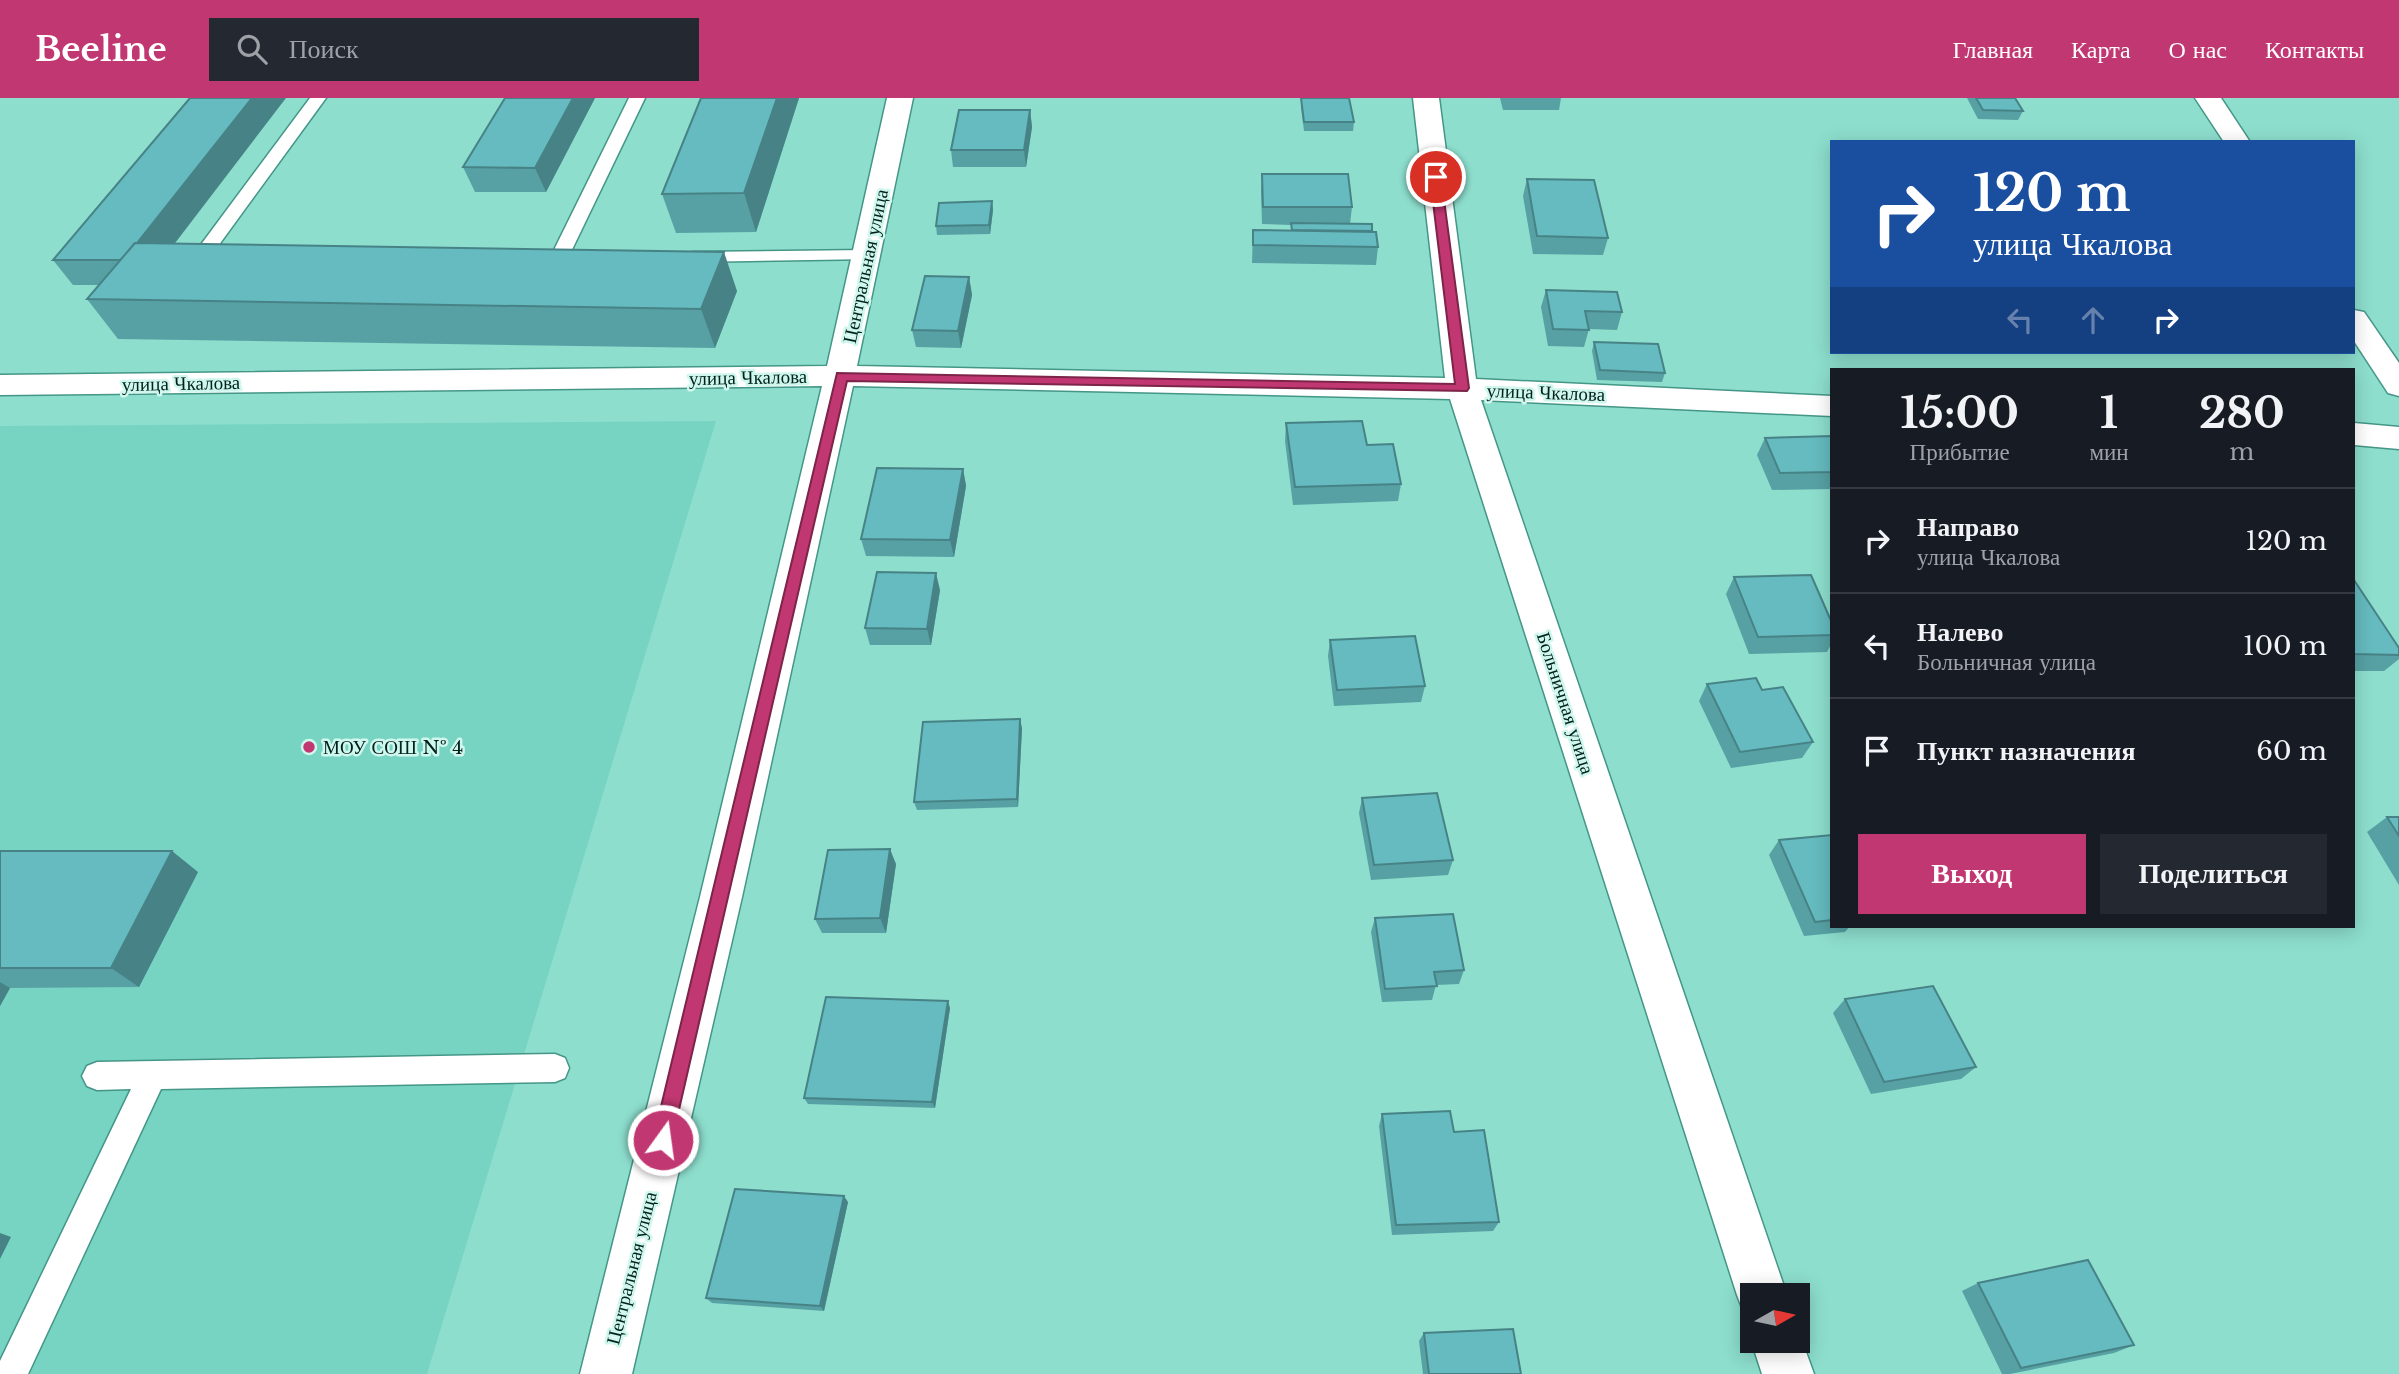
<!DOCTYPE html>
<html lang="ru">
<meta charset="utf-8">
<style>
:root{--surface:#171b24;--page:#242831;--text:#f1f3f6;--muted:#9ea1a6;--line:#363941;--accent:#c13771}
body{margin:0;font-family:"Libre Baskerville",serif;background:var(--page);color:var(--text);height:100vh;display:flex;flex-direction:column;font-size:26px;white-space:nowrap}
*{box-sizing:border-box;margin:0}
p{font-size:23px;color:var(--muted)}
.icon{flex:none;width:38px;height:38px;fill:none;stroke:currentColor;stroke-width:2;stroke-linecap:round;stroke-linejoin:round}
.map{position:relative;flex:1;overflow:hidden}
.sheet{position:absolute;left:1830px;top:270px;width:525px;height:560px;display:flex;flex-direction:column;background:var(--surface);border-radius:0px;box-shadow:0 4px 18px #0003}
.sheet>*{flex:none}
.banner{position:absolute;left:1830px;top:42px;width:525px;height:214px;border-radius:0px;box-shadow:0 4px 18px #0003;background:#1a4fa0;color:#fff;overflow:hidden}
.needle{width:46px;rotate:81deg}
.buttons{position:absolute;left:1740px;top:1185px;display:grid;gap:14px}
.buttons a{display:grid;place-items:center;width:70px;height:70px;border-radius:0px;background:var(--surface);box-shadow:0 4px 18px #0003;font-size:35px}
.pin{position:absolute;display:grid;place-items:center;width:60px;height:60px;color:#fff;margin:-30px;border:4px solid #fff;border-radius:50%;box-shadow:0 2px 7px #0007}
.me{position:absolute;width:77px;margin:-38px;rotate:14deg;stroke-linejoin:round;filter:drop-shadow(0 0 5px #0008)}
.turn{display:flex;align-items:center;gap:24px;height:147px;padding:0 28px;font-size:32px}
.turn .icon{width:91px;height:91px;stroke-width:2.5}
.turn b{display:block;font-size:49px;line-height:60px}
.lanes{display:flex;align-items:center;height:66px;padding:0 28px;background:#0003;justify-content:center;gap:35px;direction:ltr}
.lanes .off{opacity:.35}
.eta{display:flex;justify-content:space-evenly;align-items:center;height:119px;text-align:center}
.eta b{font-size:42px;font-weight:700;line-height:49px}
.button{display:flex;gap:14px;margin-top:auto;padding:14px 28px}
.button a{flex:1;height:80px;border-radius:0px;background:var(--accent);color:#fff;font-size:28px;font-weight:700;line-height:80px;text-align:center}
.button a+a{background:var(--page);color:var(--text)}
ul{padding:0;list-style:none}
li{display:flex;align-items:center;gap:21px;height:105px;padding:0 28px;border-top:2px solid var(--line)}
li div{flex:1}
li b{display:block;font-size:26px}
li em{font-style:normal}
header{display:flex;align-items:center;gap:42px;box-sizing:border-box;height:98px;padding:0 35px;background:var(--accent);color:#fff}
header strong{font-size:33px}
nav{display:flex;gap:38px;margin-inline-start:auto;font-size:24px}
.search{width:490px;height:63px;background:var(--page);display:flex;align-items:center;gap:18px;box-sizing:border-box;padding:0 24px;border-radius:0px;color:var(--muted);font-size:26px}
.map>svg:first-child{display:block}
.built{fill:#77d4c2}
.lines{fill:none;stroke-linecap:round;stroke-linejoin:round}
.service-casing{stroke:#449687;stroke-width:3}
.minor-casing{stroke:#449687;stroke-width:3}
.service{fill:#fff;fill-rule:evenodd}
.minor{fill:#fff;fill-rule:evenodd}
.wall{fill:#57a1a4}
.shaded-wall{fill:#478386}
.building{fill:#65bbbf;stroke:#478386;stroke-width:2}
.route{fill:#c13771;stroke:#7d2449;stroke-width:2}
.poi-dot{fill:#c13771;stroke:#d0f7ed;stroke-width:2.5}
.labels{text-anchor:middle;stroke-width:5;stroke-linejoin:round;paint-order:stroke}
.street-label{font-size:19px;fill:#00211c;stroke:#d0f7ed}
.poi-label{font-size:19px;fill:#00211c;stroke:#d0f7ed;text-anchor:start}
</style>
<header>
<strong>Beeline</strong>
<div class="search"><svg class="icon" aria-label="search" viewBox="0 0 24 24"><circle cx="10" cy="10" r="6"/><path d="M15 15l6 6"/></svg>Поиск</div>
<nav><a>Главная</a><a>Карта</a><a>О нас</a><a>Контакты</a></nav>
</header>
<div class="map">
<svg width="2399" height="1276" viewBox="0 0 2399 1276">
<rect width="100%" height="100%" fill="#8ddecd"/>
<path class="built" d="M716 323 427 1276H0V328Z"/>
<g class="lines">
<defs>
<g id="service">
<path d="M310 0H326L213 155 221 156 224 160 221 164H194L191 160 194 156Z"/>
<path d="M629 0H645L568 160 559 165 553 164 550 160Z"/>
<path d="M867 152 876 157 873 161 692 164 683 159 692 154Z"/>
<path d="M555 956 565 960 569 970 565 980 555 984 161 991 28 1276H0V1263L131 991 97 992 87 988 82 978 87 968 97 964Z"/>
</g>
<g id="minor">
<path d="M887 0H913L857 268 1445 280 1413 0H1439L1476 281 1832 298V318L1481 302 1787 1197H1752V1218L1744 1215 1737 1197 1450 301 853 288 742 799 632 1276H580L700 799 822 288 0 297V277L827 268Z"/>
<path d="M2195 0H2221L2250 44H2224Z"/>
<path d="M2354 212 2364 214 2399 265V298L2388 295 2354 243Z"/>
<path d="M2354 325 2399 329V351L2354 347Z"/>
<path d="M1797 1229 1814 1276H1762L1751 1242 1752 1241 1797 1242Z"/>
</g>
</defs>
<use href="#service" class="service-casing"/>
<use href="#minor" class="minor-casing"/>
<use href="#service" class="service"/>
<use href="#minor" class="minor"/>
</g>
<g class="wall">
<path d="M595 0 546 94H475L463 69Z"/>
<path d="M799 0 756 134 676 135 662 96Z"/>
<path d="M1301 0 1354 24 1353 33H1304L1301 9Z"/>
<path d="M1500 0H1561L1559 12H1503Z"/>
<path d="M1967 0H2015L2023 13 2018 22 1978 21Z"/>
<path d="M1030 12 1032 29 1026 69H953L951 52Z"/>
<path d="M1262 76 1352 109 1350 126 1372 133 1378 149 1376 167 1252 165 1253 132H1291V127L1262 126 1261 93Z"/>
<path d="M1527 81 1608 140 1603 157 1533 156 1523 98Z"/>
<path d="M992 103 993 112 990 136 937 137 936 128Z"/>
<path d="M174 145 737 193 715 250 118 241 87 201 100 187H73L53 162Z"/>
<path d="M969 179 972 197 961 250 916 249 912 232Z"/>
<path d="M1546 192 1622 214 1617 232 1589 231 1584 249 1548 248 1541 209Z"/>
<path d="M1594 244 1665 275 1662 284 1597 282 1592 253Z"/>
<path d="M1286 325 1367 347 1401 386 1398 403 1293 407 1285 343Z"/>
<path d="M1832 338V391L1772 392 1757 357 1765 340Z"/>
<path d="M963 371 966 388 954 459 866 458 861 441Z"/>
<path d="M1734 479 1832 525V545L1827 554 1749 556 1726 496Z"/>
<path d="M2354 482 2399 550V561L2384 573H2354Z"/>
<path d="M940 492 931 547H870L865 530Z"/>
<path d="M1330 542 1425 588 1421 604 1334 608 1328 558Z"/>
<path d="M1707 586 1813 644 1802 660 1731 670 1699 603Z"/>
<path d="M1022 630 1018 709 917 712 914 704Z"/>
<path d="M1362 700 1453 762 1448 777 1371 782 1359 715Z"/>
<path d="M2387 719H2399V787L2367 734Z"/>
<path d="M1832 737V828H1850L1845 834 1804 838 1769 757 1779 742Z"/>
<path d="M0 753 198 774 139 889 10 890 0 908Z"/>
<path d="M896 766 886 835H822L815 821Z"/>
<path d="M1375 820 1464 872 1459 886 1436 887 1432 902 1382 904 1371 834Z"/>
<path d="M1845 901 1976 969 1961 981 1871 996 1833 915Z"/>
<path d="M950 910 935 1010 808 1006 804 1000Z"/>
<path d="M1382 1016 1454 1034 1499 1124 1493 1133 1392 1137 1379 1028Z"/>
<path d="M848 1104 824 1213 712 1205 706 1200Z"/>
<path d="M1978 1185 2134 1247 2114 1255 2010 1276H2002L1962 1193Z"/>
<path d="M1424 1235 1521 1276H1423L1419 1243Z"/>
</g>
<g class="shaded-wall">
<path d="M252 0H286L143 187 124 162Z"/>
<path d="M573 0H595L546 94 535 70Z"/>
<path d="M777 0H799L756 134 744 95Z"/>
<path d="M1030 12 1032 29 1026 69 1024 52Z"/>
<path d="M992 103 993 112 990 136 989 127Z"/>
<path d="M724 154 737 193 715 250 701 211Z"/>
<path d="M969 179 972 197 961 250 958 233Z"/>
<path d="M963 371 966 388 954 459 950 442Z"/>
<path d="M936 475 940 492 931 547 927 531Z"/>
<path d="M1020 621 1022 630 1018 709 1017 701Z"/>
<path d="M890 751 896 766 886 835 880 820Z"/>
<path d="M172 753 198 774 139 889 111 870Z"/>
<path d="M0 884 10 890 0 908Z"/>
<path d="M948 903 950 910 935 1010 932 1004Z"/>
<path d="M844 1098 848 1104 824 1213 820 1208Z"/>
<path d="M0 1135 11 1139 0 1161Z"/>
</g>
<g class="building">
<path d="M190 0H252L137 145H135L121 162H53Z"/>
<path d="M505 0H573L535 70 463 69Z"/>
<path d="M701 0H777L744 95 662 96Z"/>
<path d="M1301 0H1349L1354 24H1304Z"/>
<path d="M1976 0H2015L2023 13 1983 12Z"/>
<path d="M959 12H1030L1024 52H951Z"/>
<path d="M1262 76H1348L1352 109H1263Z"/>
<path d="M1527 81 1594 82 1608 140 1537 138Z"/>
<path d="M992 103 989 127 936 128 939 105Z"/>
<path d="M1291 125 1372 126V133L1292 132Z"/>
<path d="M1253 132 1376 134 1378 149 1253 147Z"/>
<path d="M135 145 724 154 701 211 87 201Z"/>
<path d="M925 178 969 179 958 233 912 232Z"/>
<path d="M1546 192 1617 194 1622 214 1585 213 1589 232 1553 231Z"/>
<path d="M1594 244 1658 246 1665 275 1600 272Z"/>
<path d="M1362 323 1367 347 1393 346 1401 386 1295 389 1286 325Z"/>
<path d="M1832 338V374L1780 375 1765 340Z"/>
<path d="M877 370 963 371 950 442 861 441Z"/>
<path d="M877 474 936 475 927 531 865 530Z"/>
<path d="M1811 477 1832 525V537L1758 539 1734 479Z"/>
<path d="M2354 482 2399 550V557L2354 556Z"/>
<path d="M1415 538 1425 588 1337 592 1330 542Z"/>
<path d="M1756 580 1762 592 1783 589 1813 644 1740 654 1707 586Z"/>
<path d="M1020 621 1017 701 914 704 923 624Z"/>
<path d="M1437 695 1453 762 1374 767 1362 700Z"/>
<path d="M2387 719H2399V738Z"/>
<path d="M1832 737V822L1815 824 1779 742Z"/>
<path d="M890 751 880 820 815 821 828 752Z"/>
<path d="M0 753H172L111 870H0Z"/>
<path d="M1453 816 1464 872 1434 874 1437 888 1385 891 1375 820Z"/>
<path d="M1933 888 1976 969 1884 984 1845 901Z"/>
<path d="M826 899 948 903 932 1004 804 1000Z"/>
<path d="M1450 1013 1454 1034 1484 1032 1499 1124 1396 1127 1382 1016Z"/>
<path d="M735 1091 844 1098 820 1208 706 1200Z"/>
<path d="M2088 1162 2134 1247 2021 1270 1978 1185Z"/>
<path d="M1513 1231 1521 1276H1429L1424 1235Z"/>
</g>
<path class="route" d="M1436 76 1441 79 1469 290 1467 293 847 283 672 1042 669 1049 663 1052 656 1049 653 1042 837 275 1455 286 1430 79Z"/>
<circle class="poi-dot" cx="309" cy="649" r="7"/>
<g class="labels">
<g class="street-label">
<text transform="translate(865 168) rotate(-78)" y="7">Центральная улица</text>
<text transform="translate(748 279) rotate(-1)" y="7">улица Чкалова</text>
<text transform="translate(181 285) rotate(-1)" y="7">улица Чкалова</text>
<text transform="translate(1546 294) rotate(2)" y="7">улица Чкалова</text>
<text transform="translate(1566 605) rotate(72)" y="7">Больничная улица</text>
<text transform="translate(631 1170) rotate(-76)" y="7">Центральная улица</text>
</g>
<g class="poi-label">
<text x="323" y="656">МОУ СОШ № 4</text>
</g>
</g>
</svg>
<div class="buttons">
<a><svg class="needle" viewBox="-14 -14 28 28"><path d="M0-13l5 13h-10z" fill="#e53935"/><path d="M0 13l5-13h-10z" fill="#9ea1a6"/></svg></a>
</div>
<div class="pin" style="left:1436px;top:79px;background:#d93025"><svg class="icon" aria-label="arrive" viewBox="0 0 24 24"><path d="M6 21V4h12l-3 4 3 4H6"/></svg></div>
<svg class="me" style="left:663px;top:1042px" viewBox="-20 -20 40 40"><circle r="17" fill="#c13771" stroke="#fff" stroke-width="3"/><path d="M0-11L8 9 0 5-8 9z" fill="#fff"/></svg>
<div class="banner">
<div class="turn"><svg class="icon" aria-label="right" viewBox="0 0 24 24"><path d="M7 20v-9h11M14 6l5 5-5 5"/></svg><div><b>120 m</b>улица Чкалова</div></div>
<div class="lanes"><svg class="icon off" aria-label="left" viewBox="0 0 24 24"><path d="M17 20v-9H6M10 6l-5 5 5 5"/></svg><svg class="icon off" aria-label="ahead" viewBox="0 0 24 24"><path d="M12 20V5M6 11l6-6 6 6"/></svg><svg class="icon" aria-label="right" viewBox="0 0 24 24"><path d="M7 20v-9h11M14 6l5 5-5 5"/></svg></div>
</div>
<section class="sheet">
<div class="eta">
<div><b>15:00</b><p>Прибытие</p></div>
<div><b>1</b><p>мин</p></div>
<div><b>280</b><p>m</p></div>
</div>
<ul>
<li><svg class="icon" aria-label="right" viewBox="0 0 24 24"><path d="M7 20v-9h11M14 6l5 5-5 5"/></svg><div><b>Направо</b><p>улица Чкалова</p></div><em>120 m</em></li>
<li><svg class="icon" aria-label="left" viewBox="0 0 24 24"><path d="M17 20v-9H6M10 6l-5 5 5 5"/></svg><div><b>Налево</b><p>Больничная улица</p></div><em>100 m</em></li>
<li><svg class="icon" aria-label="arrive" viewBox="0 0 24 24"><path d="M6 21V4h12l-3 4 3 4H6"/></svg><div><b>Пункт назначения</b></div><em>60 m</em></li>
</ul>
<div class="button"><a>Выход</a><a>Поделиться</a></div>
</section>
</div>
